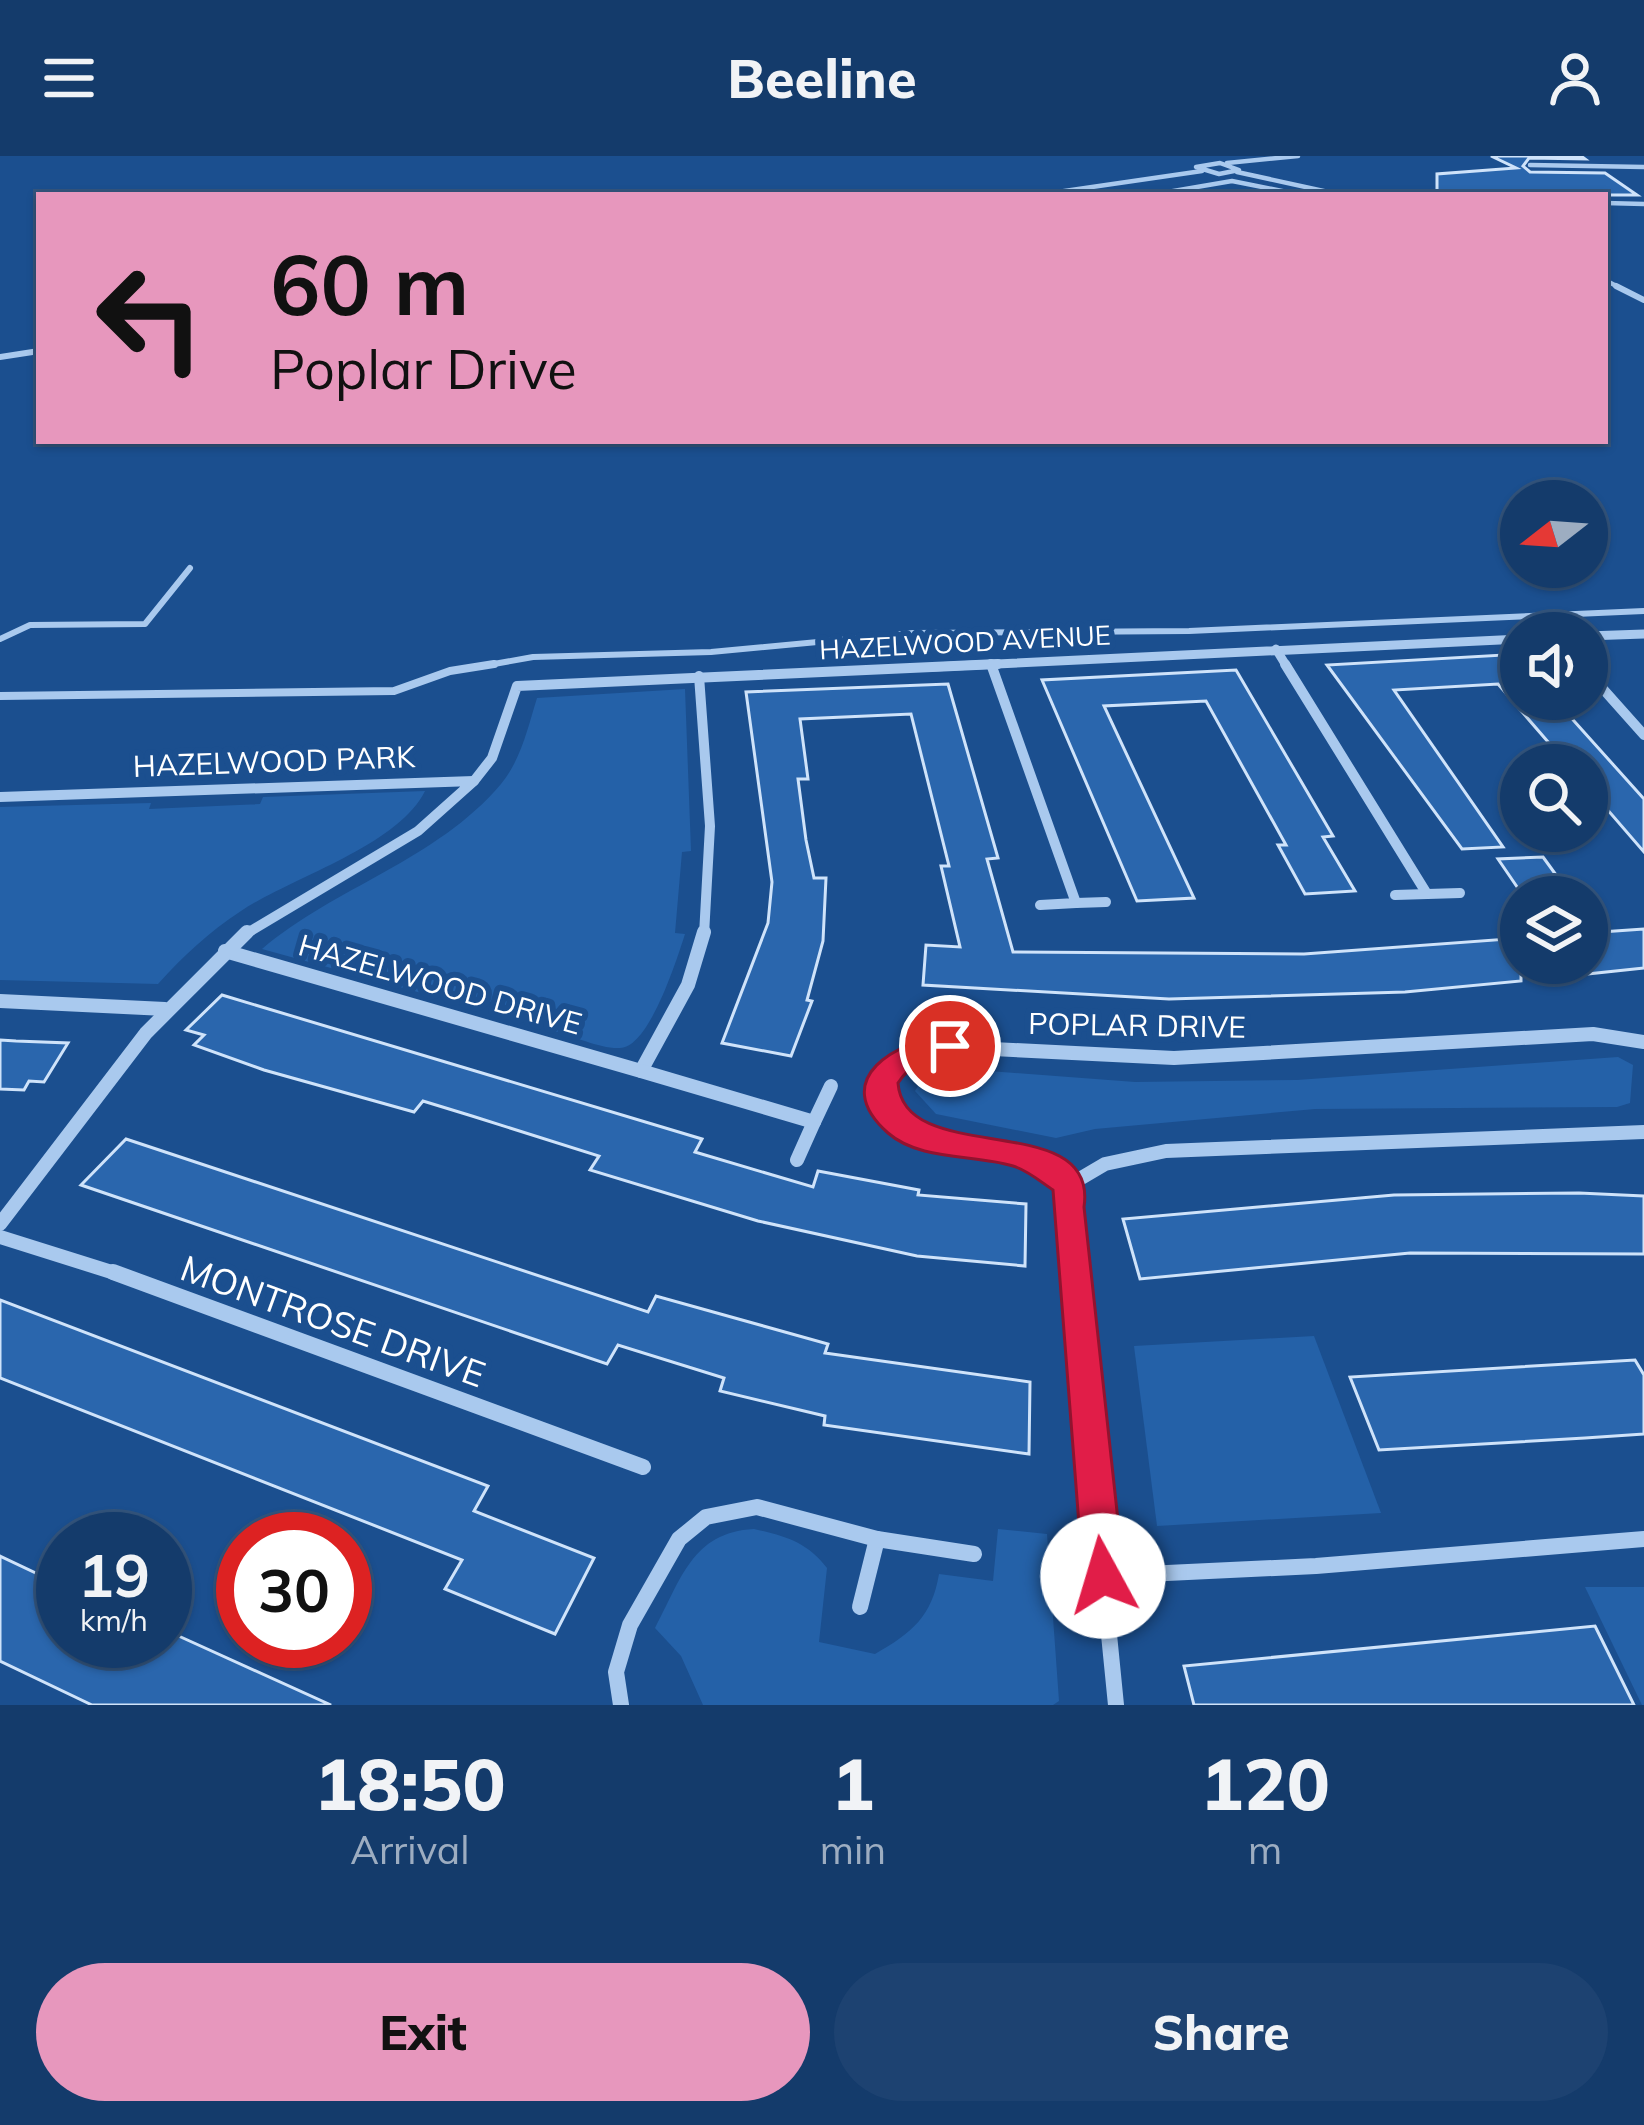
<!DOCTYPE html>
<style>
:root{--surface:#143b6b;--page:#1d4271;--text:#f1f3f6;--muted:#9dadc1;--line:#33557e;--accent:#e797bd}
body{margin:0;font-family:Mulish,sans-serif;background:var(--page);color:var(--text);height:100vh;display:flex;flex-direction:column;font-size:45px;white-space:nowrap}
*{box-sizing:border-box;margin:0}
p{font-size:39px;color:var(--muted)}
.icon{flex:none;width:66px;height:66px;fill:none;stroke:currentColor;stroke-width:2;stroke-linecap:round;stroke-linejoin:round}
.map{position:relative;height:1549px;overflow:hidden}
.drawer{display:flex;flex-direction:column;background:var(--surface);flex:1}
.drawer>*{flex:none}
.top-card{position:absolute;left:36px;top:36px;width:1572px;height:252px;border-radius:0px;box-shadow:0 3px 9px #0004,0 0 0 3px var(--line);background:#e797bd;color:#111;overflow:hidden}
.needle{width:78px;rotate:253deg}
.fabs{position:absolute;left:1500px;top:324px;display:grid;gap:24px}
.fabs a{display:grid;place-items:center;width:108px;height:108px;border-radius:50%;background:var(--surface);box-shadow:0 3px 9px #0004,0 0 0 3px var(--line);font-size:60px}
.speed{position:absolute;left:36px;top:1356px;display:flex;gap:24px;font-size:60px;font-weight:700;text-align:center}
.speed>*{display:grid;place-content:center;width:156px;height:156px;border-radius:50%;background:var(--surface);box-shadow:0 3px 9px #0004,0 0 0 3px var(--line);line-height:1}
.speed small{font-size:30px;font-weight:400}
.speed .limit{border:18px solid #d22;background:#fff;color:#111}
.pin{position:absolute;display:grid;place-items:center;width:102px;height:102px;color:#fff;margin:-51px;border:6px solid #fff;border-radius:50%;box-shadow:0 3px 12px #0007}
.me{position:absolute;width:132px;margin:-66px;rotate:354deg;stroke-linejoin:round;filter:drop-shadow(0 0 9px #0008)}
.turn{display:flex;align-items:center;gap:42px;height:252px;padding:0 36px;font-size:54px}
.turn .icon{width:156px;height:156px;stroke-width:2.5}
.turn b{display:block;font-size:84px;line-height:102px}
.eta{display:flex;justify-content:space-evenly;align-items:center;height:204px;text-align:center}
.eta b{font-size:72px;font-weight:800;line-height:84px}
.primary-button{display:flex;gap:24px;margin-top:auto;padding:24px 36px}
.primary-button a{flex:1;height:138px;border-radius:72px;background:var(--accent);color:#111;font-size:48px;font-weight:800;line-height:138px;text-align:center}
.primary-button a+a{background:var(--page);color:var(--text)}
header{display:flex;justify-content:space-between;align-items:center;height:156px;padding:0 36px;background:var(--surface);font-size:54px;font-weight:800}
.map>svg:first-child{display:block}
.green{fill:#2461a8}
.building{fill:#2a66ad;stroke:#cfe3fa;stroke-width:3}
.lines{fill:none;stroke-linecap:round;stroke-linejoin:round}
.lane-far1{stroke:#a9c9ee;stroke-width:6}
.lane{stroke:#a9c9ee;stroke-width:8}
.street-far5{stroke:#a9c9ee;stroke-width:4.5}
.street-far4{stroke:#a9c9ee;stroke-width:6}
.street-far3{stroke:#a9c9ee;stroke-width:9}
.street-far2{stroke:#a9c9ee;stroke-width:10}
.street-far1{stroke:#a9c9ee;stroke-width:14}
.street{stroke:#a9c9ee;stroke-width:16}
.route{fill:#e11d48;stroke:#92132f;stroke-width:3}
.labels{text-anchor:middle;stroke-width:12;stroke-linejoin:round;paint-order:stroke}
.far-street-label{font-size:27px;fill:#fff;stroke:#1b4f8f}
.street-label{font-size:30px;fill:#fff;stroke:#1b4f8f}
.near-street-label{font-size:36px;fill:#fff;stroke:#1b4f8f}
</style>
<header><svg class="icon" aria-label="menu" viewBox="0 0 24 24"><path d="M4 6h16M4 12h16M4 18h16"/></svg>Beeline<svg class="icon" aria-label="person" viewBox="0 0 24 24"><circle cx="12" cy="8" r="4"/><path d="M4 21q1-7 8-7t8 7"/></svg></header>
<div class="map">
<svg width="1644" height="1549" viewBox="0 0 1644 1549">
<rect width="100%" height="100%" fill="#1b4f8f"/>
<g class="green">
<path d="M685 533 691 695 682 696 675 777 685 778C677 803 649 892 620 892 600 893 574 880 554 875L561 865 444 833 436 841 262 793C335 731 437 704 501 628 521 604 528 571 537 542Z"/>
<path d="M425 635C398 690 290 722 241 755 209 776 183 800 158 828L0 824V651L151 647 149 653 260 648 263 641Z"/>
<path d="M1618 901 1633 909 1630 947 1617 951 1315 953 1095 973 1056 982 936 958 915 935 925 919 950 912 1135 926 1297 924Z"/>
<path d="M1314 1180 1381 1357 1157 1370 1134 1190Z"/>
<path d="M754 1373C785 1380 807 1386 827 1412L819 1486 875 1498C912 1477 932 1460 939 1418L993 1425 998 1373 1047 1378 1059 1545 1053 1549H703L681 1500 655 1472C681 1424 692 1376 754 1373Z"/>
<path d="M1644 1431V1549H1642L1585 1431Z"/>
</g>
<g class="building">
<path d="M1491 0H1581L1585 3 1529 2 1523 10 1530 16 1605 17 1637 39H1437V18L1516 12Z"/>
<path d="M1521 498V548L1557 546 1644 643V696L1587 630V609H1568L1498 528 1394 534 1503 691 1462 693 1327 509Z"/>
<path d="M1236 514 1333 680 1323 681 1355 735 1305 738 1278 689H1286L1206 545 1104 550 1194 742 1137 745 1042 524Z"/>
<path d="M948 528 998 702 987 703 1013 796 1304 798 1521 782V825L1405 836 1169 843 923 829 926 789 960 791 941 710H949L911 558 800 563 808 623H798L806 684 814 722H826L823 785 807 844 812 845 791 900 722 887 768 767 772 726 746 536Z"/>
<path d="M1543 701 1551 712 1572 741H1524L1498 703Z"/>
<path d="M1644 773V812L1587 818V777Z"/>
<path d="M222 839 702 983 695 996 813 1031 818 1015 919 1034 918 1039 1026 1048 1025 1110 917 1100 758 1065 590 1014 599 1000 472 960 423 945 414 956 264 914 194 889 204 879 186 874Z"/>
<path d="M0 884 16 885 68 887 44 926 29 925 24 934 0 933Z"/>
<path d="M126 983 648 1156 656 1140 828 1188 825 1197 1030 1226 1029 1298 824 1269 825 1260 720 1235 724 1222 618 1189 607 1208 81 1029Z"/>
<path d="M1579 1037 1644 1040V1098L1410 1097 1140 1123 1123 1063 1394 1039Z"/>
<path d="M0 1144 488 1330 474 1355 594 1402 555 1478 445 1433 462 1404 0 1222Z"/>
<path d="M1635 1204 1644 1219V1278L1585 1282 1379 1294 1350 1221Z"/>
<path d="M0 1400 63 1430V1485H166L172 1477 331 1549H92L0 1505Z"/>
<path d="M1595 1470 1634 1549H1194L1184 1510Z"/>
</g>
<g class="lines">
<g class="lane-far1">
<path d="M0 483 30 469 145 468 190 412"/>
<path d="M477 511 533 501 711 496 913 477 1189 475 1644 455"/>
</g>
<path class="lane" d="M0 540 394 535 450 515 494 508"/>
<g class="street-far5">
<path d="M1220 7 1239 14 1219 18 1196 11Z"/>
<path d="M1227 7 1298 0"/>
<path d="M1530 9 1644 11"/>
<path d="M1237 16 1342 39"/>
<path d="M1037 39 1202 15"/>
<path d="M1150 39 1232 25 1302 39"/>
<path d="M1605 47 1644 48"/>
<path d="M1605 124 1622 133"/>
</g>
<g class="street-far4">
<path d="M1616 130 1644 144"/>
<path d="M0 201 39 195"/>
</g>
<g class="street-far3">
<path d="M1587 480 1644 478"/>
<path d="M1276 493 1287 511"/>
<path d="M933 511 1521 483"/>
</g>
<g class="street-far2">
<path d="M991 508 1076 747 1040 749"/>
<path d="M1285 508 1427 738"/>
<path d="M1587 515 1644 579"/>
<path d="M699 520 710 670 704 779"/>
<path d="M474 625 492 602 517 530 998 508"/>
<path d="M0 641 474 625 418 675 244 779"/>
<path d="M1395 739 1460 737"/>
<path d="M1076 747 1106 746"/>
</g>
<g class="street-far1">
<path d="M225 795 641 915 688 829 704 776"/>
<path d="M0 845 165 853"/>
<path d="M1644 886 1593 878 1174 902 933 890 898 903 881 933C906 1016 1009 974 1071 1028L1105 1008 1166 995 1644 976"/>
<path d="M641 915 814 966 797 1004"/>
<path d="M814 966 831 930"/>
<path d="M1071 1028 1067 1050 1074 1119"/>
<path d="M0 1068 146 877 247 776"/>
<path d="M0 1081 121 1119"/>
</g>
<g class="street">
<path d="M113 1116 643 1311"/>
<path d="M1073 1116 1116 1549"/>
<path d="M1104 1420 1316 1410 1644 1383"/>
<path d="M860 1451 877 1383"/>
<path d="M621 1549 616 1516 630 1469 679 1383 706 1361 757 1351 877 1383 974 1398"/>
</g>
</g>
<path class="route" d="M950 879 965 890 961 897C933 906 916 900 898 927 904 1013 1099 951 1084 1051L1124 1420 1118 1434 1103 1440 1089 1434 1083 1420 1053 1034C1041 1026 1027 1014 1013 1010 974 998 920 1005 888 977 827 923 897 884 950 879Z"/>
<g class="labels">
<g class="far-street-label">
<text transform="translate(965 487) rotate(-3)" y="9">HAZELWOOD AVENUE</text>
</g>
<g class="street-label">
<text transform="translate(274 606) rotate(-2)" y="10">HAZELWOOD PARK</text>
<text transform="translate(440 829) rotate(16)" y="10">HAZELWOOD DRIVE</text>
<text transform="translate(1137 870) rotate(1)" y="10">POPLAR DRIVE</text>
</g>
<g class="near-street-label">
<text transform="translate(333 1165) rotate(20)" y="13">MONTROSE DRIVE</text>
</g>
</g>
</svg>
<div class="fabs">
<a><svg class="needle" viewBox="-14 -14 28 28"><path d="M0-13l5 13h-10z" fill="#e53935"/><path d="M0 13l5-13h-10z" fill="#9dadc1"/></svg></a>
<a><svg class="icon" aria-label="sound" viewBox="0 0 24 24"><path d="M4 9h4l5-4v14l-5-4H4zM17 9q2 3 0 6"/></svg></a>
<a><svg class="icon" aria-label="search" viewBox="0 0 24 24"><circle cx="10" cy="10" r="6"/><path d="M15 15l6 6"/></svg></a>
<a><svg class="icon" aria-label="layers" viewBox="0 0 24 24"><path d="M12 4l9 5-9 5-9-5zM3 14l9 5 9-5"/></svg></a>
</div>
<div class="speed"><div>19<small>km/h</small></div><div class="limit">30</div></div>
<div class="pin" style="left:950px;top:890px;background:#d93025"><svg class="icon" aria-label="arrive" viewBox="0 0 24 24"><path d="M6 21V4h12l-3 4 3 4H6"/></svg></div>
<svg class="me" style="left:1103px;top:1420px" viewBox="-20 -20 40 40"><circle r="19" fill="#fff"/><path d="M0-13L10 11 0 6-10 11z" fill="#e11d48"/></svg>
<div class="top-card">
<div class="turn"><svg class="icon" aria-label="left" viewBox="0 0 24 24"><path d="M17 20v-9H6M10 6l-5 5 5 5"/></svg><div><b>60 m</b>Poplar Drive</div></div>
</div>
</div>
<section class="drawer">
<div class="eta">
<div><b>18:50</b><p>Arrival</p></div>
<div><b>1</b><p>min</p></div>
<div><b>120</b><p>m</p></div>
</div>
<div class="primary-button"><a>Exit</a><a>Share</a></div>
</section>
